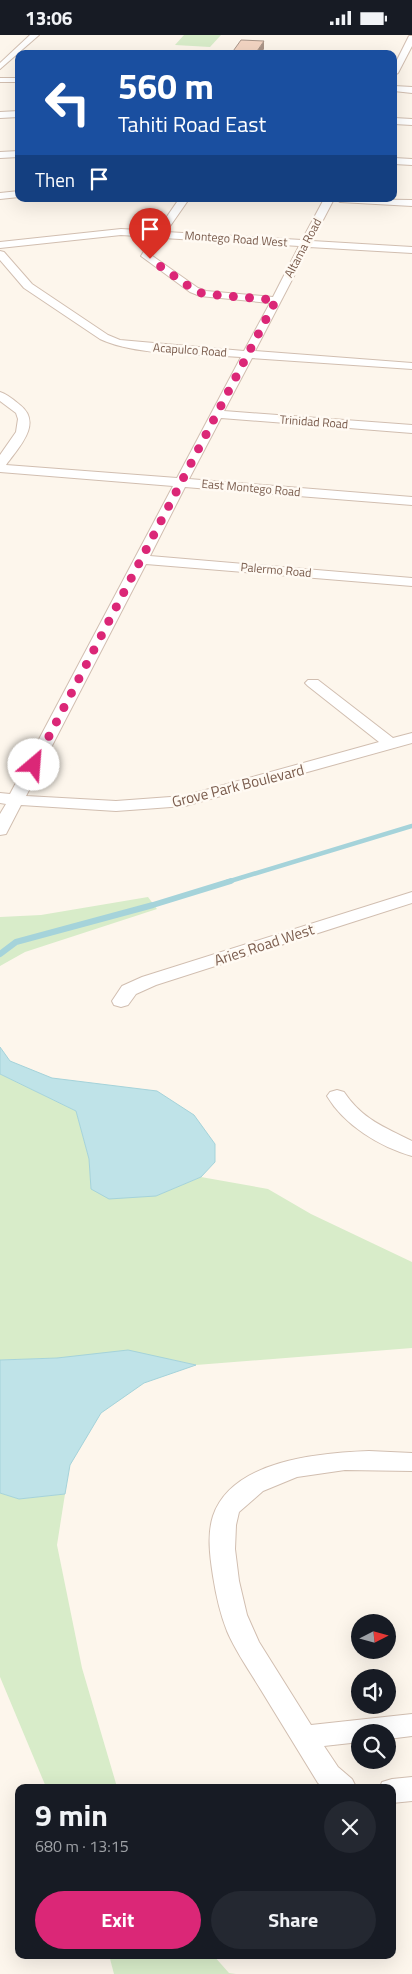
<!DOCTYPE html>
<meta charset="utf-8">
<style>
:root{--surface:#171b24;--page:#242831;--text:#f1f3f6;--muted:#9ea1a6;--accent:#db2777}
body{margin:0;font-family:"Titillium Web",sans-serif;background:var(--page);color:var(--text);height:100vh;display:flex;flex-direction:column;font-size:19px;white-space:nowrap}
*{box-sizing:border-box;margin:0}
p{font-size:16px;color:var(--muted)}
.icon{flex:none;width:28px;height:28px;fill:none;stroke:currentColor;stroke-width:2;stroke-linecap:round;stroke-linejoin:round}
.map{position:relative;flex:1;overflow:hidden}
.panel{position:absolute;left:15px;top:1749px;width:381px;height:175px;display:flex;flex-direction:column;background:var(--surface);border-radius:10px;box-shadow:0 5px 20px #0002}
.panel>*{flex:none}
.top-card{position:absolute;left:15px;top:15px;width:382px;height:152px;border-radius:10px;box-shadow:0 5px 20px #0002;background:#1a4fa0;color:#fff;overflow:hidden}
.needle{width:32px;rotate:84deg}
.fabs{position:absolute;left:351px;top:1579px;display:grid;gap:10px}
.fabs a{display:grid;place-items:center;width:45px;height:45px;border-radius:50%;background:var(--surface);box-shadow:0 5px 20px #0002;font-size:25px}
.pin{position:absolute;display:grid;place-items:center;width:42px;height:42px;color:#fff;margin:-51px -21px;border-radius:50% 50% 50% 0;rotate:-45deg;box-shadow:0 0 5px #0007}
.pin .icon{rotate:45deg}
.me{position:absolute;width:55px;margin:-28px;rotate:27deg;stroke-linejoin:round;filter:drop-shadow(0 0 4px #0008)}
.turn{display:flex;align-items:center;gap:18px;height:105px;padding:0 20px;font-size:22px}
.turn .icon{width:65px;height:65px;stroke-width:2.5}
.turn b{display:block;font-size:35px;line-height:42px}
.then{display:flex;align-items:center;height:48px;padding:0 20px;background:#0003;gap:10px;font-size:19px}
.round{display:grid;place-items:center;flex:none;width:52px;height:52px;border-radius:26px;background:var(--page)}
.overview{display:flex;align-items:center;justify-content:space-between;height:85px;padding:0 20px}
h1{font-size:30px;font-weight:700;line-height:38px}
.cta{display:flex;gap:10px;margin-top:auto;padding:10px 20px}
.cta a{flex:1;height:58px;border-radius:30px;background:var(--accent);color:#fff;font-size:20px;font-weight:700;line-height:58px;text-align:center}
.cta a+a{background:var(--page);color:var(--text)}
.status{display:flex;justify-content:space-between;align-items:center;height:35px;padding:0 25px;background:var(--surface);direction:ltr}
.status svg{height:14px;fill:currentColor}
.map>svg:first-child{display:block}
.green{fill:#d8ecc9}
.water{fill:#bfe3e8;stroke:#a5d3da}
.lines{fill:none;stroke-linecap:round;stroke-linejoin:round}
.stream-far1{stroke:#a5d3da;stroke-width:4.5}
.stream{stroke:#a5d3da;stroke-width:6}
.minor-casing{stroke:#d1beb0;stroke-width:2}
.minor{fill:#fff;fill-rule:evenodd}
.shaded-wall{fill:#aa9588}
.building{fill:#f3d5c3;stroke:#aa9588}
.route{stroke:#db2777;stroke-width:9;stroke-dasharray:0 16.2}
.labels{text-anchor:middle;stroke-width:5;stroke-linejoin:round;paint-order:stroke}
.far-street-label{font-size:12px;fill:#7a5c4d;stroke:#fffaf3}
.street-label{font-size:15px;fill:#7a5c4d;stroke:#fffaf3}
</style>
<div class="status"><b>13:06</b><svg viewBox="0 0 49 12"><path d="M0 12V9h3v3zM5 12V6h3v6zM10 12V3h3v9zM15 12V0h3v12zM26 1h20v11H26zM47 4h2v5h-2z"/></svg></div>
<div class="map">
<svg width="412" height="1939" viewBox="0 0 412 1939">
<rect width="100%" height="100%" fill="#fdf6ec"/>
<g class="green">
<path d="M184 0H221L210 12 175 10Z"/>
<path d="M148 862 157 874 25 917 0 931V882L41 880Z"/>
<path d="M0 1039 76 1076 89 1124 91 1154 156 1161 201 1142 268 1154 311 1179 412 1227V1313L196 1330 169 1324 57 1323 0 1325Z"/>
<path d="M0 1458 19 1464 65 1459 57 1510 82 1633 117 1752H46L0 1642Z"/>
<path d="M109 1920H213L229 1938 236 1939H114Z"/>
</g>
<g class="water">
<path d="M0 1012 10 1026 52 1043 157 1056 194 1080 215 1109V1127L201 1142 156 1161 109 1164 91 1154 89 1124 76 1076 0 1039Z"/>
<path d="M128 1315 196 1330 144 1348 101 1378 70 1430 65 1459 19 1464 0 1458V1325L57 1323Z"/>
</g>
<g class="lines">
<path class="stream-far1" d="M227 847 412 791"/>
<path class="stream" d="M0 919 16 907 153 870 231 846"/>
<defs>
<g id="minor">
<path d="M30 0H39L0 34V28Z"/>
<path d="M409 1H412V11L398 38 394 40V31Z"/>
<rect x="0" y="43" width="19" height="4"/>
<path d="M394 51 412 52V58L394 56Z"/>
<path d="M19 76V82L0 83V77Z"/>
<path d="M394 83 412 84V90L394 89Z"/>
<path d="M19 116V122L0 123V117Z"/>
<path d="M394 123 412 124V130L394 129Z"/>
<path d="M19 156V162L0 164V158Z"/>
<path d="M179 164H189L166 197 302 205 324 164H334L312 206 412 212V218L309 212 255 316 412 328V334L252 323 224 376 412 390V398L221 383 189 444 412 462V470L185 452 150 521 412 543V551L146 529 26 761 116 766 184 761 379 707 308 651 305 648 308 645H318L393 703 412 698V708L185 771 116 776 21 770 6 799 0 800V779L6 769 0 768V758L10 759 173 451 0 437V420L16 397 18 384 16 378 0 366V357C7 359 14 365 20 370 43 388 19 412 6 430L177 443 241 322C200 319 136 321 100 304L24 253 0 225V216L4 217 32 249 108 300 120 305 244 316 270 268 200 261 190 257 141 221 153 202 121 200 0 213V207L121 194 157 196ZM163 203 299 211 273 262 206 256 198 253 151 220Z"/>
<path d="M335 164 412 165V171L340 167Z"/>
<path d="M412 857V868L156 950 136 959 128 970 121 972 114 970 112 966 122 951 142 942Z"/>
<path d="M337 1055 344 1057C362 1084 384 1092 412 1106V1121C380 1112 344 1090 327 1061L330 1057Z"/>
<path d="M369 1416 412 1418V1436L345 1435 297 1442 263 1456 239 1477 236 1490 235 1514 239 1546 247 1580 259 1607 311 1690 412 1679V1701L388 1704V1698H360V1707L324 1711 338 1732 352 1744 356 1752H323L318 1748C299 1717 280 1686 261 1655 249 1635 236 1617 227 1596 220 1578 216 1560 213 1541 210 1522 207 1500 213 1481 232 1425 319 1418 369 1416Z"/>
<path d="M412 1742V1766L392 1768V1752H380L382 1747 392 1744Z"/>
</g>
</defs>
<use href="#minor" class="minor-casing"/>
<use href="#minor" class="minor"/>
</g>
<path class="shaded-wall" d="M264 6V14L261 19H255Z"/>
<path class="building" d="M241 5 264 6 255 19H231Z"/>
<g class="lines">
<path class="route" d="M34 730 276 265 204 259 194 255 150 224"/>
</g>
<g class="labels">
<g class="far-street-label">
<text transform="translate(236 204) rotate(4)" y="4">Montego Road West</text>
<text transform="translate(303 213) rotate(-62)" y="4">Altama Road</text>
<text transform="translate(190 315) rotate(4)" y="4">Acapulco Road</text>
<text transform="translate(314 387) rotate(4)" y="4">Trinidad Road</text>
<text transform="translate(251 453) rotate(5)" y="4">East Montego Road</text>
<text transform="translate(276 535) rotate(5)" y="4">Palermo Road</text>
</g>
<g class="street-label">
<text transform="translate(238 751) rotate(-14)" y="5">Grove Park Boulevard</text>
<text transform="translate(264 910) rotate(-18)" y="5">Aries Road West</text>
</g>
</g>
</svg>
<div class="fabs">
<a><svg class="needle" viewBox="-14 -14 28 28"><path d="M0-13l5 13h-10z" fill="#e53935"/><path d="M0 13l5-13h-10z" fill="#9ea1a6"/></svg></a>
<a><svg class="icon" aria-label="sound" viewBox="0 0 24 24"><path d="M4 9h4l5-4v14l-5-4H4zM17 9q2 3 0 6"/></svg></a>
<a><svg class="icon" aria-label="search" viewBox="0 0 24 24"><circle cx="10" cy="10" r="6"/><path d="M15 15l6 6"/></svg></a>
</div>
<div class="pin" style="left:150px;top:224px;background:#d93025"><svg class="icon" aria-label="arrive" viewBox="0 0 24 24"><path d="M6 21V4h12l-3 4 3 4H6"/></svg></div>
<svg class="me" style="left:34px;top:730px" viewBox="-20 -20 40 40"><circle r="19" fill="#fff"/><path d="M0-13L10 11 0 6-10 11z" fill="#db2777"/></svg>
<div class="top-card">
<div class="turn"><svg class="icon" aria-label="left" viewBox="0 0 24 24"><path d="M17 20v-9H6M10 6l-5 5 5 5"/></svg><div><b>560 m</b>Tahiti Road East</div></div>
<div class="then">Then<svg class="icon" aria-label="arrive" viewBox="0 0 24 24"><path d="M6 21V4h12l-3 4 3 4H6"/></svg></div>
</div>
<section class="panel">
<div class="overview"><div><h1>9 min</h1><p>680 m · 13:15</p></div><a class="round"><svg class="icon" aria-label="close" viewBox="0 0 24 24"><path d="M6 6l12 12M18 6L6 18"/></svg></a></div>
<div class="cta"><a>Exit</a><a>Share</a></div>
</section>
</div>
